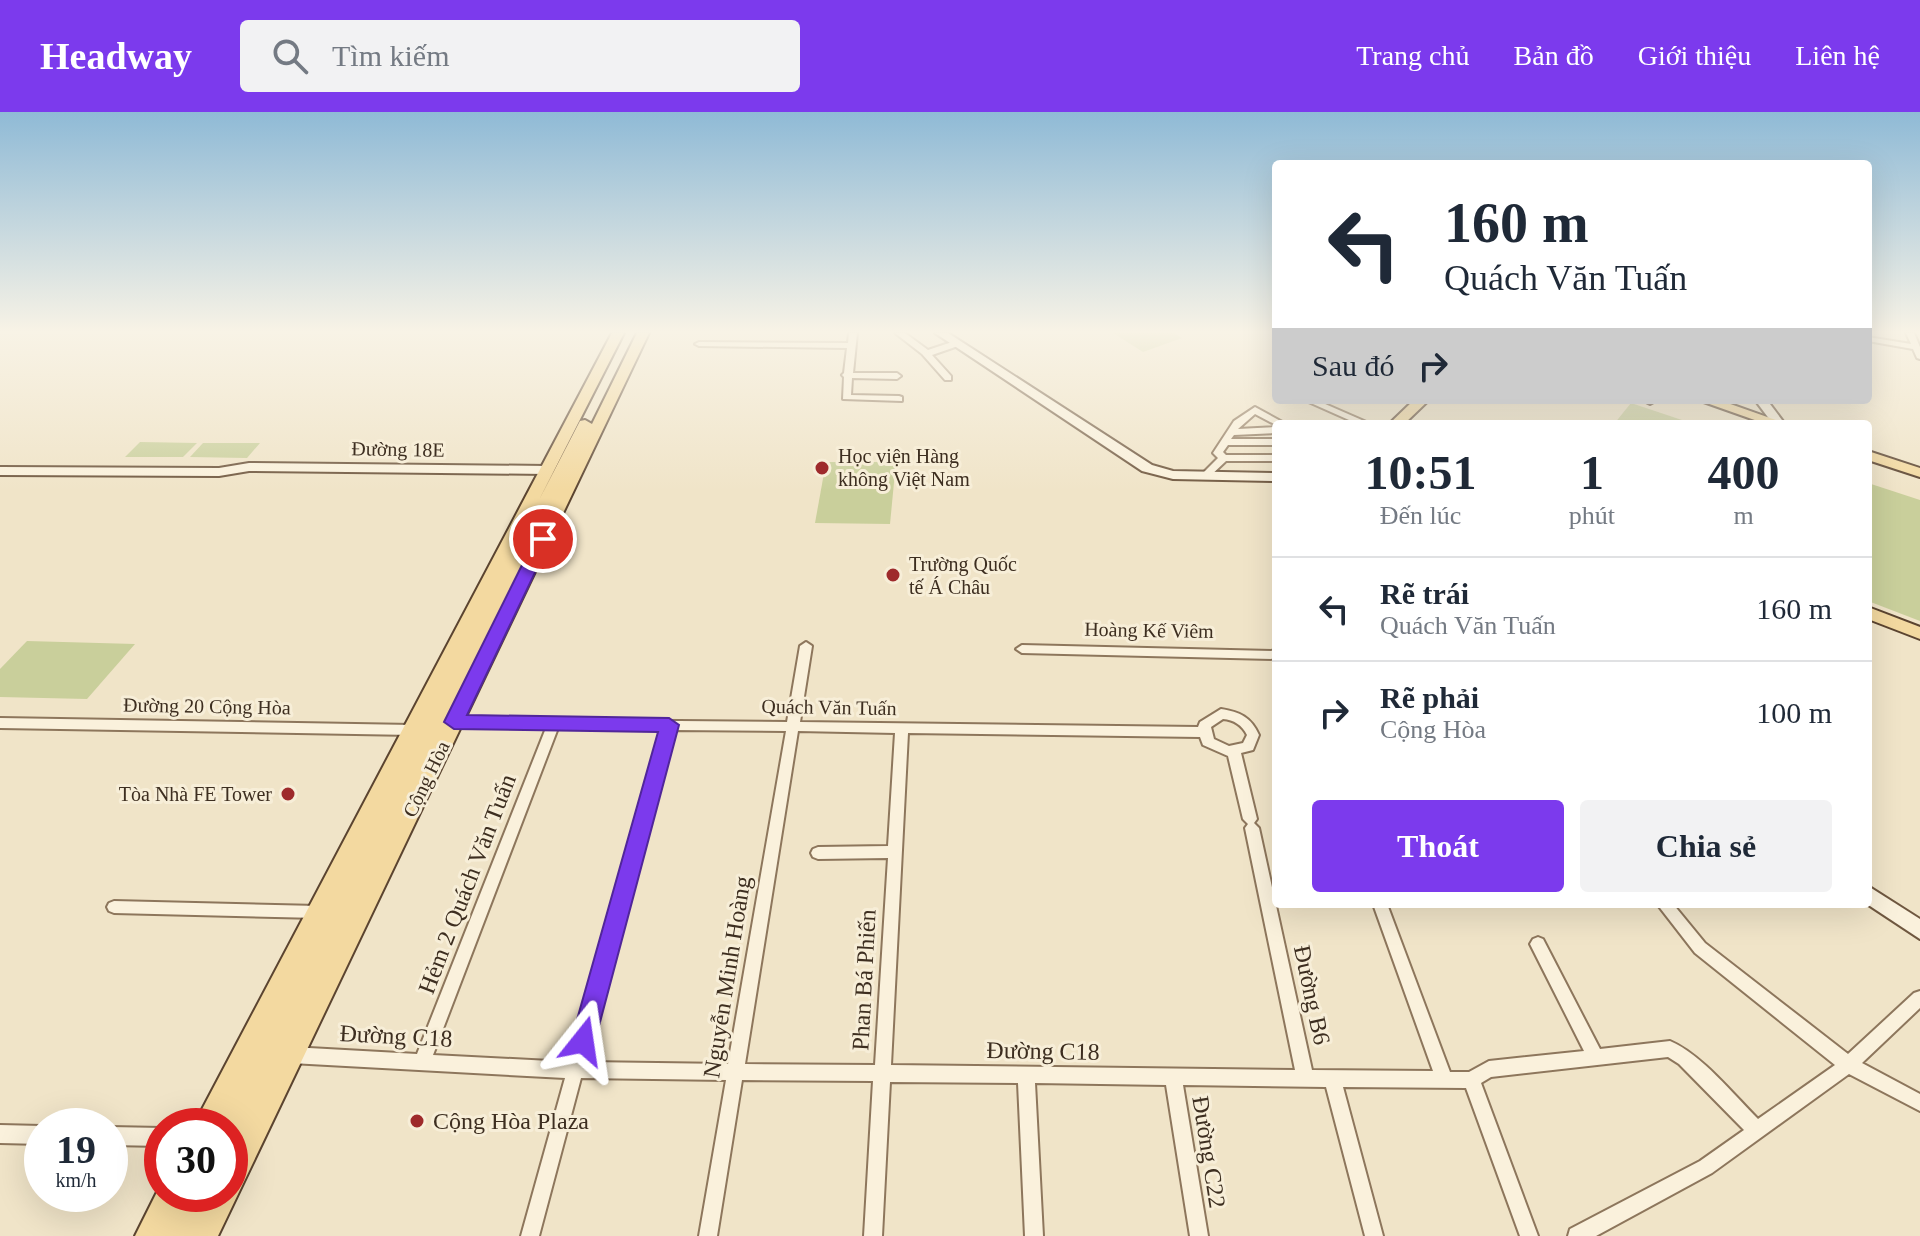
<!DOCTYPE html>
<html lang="vi">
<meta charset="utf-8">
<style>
:root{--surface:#fff;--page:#f2f2f3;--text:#1f2937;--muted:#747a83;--line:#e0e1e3;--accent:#7c3aed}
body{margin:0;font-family:"Times New Roman",serif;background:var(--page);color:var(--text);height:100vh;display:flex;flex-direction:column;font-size:30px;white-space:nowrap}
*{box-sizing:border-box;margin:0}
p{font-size:26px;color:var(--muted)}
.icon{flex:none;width:44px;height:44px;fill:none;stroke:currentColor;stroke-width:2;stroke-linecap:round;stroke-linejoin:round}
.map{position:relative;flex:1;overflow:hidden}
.side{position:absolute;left:1272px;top:308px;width:600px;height:488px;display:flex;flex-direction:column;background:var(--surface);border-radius:8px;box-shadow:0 8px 32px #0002}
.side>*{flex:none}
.top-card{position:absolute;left:1272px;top:48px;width:600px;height:244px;border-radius:8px;box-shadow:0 8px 32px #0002;background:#fff;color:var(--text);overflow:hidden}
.speed{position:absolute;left:24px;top:996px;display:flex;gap:16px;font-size:40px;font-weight:700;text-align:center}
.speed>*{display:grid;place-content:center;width:104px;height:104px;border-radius:50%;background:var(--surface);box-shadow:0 8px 32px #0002;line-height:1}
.speed small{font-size:20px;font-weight:400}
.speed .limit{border:12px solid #d22;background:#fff;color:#111}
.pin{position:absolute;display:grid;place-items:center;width:68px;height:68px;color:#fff;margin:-34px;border:4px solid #fff;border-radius:50%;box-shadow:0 2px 8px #0007}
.me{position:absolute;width:88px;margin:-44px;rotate:15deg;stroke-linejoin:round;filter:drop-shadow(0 0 6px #0008)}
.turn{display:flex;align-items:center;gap:28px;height:168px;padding:0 40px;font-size:36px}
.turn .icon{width:104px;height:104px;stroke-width:2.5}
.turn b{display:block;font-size:56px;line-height:68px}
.then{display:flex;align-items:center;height:76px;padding:0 40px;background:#0003;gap:16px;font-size:30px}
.eta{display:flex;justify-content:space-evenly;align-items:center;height:136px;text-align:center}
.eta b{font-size:48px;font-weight:800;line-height:56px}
.button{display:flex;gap:16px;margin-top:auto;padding:16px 40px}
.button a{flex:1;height:92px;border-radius:8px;background:var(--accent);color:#fff;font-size:32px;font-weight:800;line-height:92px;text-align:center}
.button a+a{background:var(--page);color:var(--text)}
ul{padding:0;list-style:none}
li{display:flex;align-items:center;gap:24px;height:104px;padding:0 40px;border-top:2px solid var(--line)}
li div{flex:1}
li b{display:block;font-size:30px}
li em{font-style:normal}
header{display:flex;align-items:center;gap:48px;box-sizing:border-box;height:112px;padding:0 40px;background:var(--accent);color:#fff}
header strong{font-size:38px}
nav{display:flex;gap:44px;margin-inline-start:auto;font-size:28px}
.search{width:560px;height:72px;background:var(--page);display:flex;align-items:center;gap:20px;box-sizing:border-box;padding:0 28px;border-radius:8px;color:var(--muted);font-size:30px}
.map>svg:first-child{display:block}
.green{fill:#c9cf9b}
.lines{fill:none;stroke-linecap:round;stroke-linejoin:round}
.street-casing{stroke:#8d765c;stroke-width:4}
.secondary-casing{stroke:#6f573f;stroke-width:4}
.primary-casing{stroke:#5b4430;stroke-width:4}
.street{fill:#faf1dc;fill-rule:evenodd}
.secondary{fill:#faf1dc;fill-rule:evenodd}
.primary{fill:#f3d9a0;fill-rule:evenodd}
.route{fill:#7c3aed;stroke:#51269a;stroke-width:2}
.poi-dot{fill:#9e2a2b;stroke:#f7eed8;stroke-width:3}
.labels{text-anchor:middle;stroke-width:6;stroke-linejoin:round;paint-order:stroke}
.street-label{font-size:20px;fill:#3d2e20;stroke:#f7eed8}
.poi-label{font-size:20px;fill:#3d2e20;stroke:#f7eed8;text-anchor:start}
.near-street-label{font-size:24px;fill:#3d2e20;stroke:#f7eed8}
.near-poi-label{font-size:24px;fill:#3d2e20;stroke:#f7eed8;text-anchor:start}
</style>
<header>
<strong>Headway</strong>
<div class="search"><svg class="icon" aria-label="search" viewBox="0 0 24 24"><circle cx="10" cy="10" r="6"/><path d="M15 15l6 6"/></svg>Tìm kiếm</div>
<nav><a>Trang chủ</a><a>Bản đồ</a><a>Giới thiệu</a><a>Liên hệ</a></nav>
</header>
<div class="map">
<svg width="1920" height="1124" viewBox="0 0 1920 1124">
<rect width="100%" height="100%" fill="#f0e4c8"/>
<g class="green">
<path d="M1113 221H1174L1182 226 1143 240Z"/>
<path d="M1631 291 1694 312H1614Z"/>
<path d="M140 330 197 331 183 345H125Z"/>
<path d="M203 331H260L247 346 190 345Z"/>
<path d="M826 350H896L890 412 815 411Z"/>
<path d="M1868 371 1920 388V509L1868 489Z"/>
<path d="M27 529 135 532 87 587 0 585V557Z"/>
</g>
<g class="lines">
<defs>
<g id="street">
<path d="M849 221H857L853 261H897L901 264 897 267 852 266 851 283 899 284 902 285V289L843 287 844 265 842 263 844 261 847 236 699 234 695 232 699 230 848 231Z"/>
<path d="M895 221H905L928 238 952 230H958V234L932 243 951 264V268H945L922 242Z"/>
<path d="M1906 221H1914L1920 235V247L1917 246 1913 237 1868 229V225L1911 232Z"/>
<path d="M1304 288H1316L1371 312H1358Z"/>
<path d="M1255 295 1286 312 1276 313 1255 302 1238 317 1276 315V321L1234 323 1231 327H1276V333H1228L1223 340 1226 343H1276V349H1226L1208 366H1202V362L1218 346 1213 341 1234 309Z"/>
<path d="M806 530 812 534 800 610 1198 615 1200 610 1221 597C1240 600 1251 605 1259 623L1253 638 1241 641 1257 707 1254 711 1259 716 1312 958 1433 959 1373 792H1387L1450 960H1469L1489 949 1584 939 1530 832 1533 827 1538 825 1543 827 1600 937 1670 929C1701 942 1734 983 1758 1007L1835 953 1695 841 1657 792H1673L1705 831 1848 942 1914 881 1920 879V896L1862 951 1920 982V999L1849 962 1712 1061 1596 1124H1568L1570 1117 1700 1049 1744 1018 1679 952 1668 945 1491 965 1481 971 1538 1124H1520L1466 976 1343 975 1383 1124H1365L1326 975 1183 973 1208 1124H1190L1166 973 1035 971 1043 1124H1025L1018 971 890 970 882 1124H864L873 969 742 968 717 1124H699L726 968 581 966 539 1124H521L565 966 291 951 285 949 283 943 285 937 291 935 417 942 546 616 454 615 450 613 448 610 450 607 787 610 800 534ZM1223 607C1234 608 1242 613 1247 623L1243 631 1229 634 1214 627 1211 615ZM558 616 661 617 569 950 433 943ZM674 618 786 619 728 952 586 950ZM798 619 895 621 888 734 818 735 813 737 811 741 813 745 818 747 888 746 875 953 745 952ZM908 621 1200 625 1203 633 1228 644 1243 707 1248 712 1245 716 1295 958 891 953Z"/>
<path d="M1022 533 1276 539V547L1022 541 1016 537Z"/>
<path d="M0 606 413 613 417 615 419 618 417 621 413 623 0 616Z"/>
<path d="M114 789 318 794 323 795 325 800 323 805 318 806 114 801 109 799 107 795 109 791Z"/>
<path d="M0 1013 42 1014V1032L0 1031Z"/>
<path d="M110 1015 162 1016V1034L110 1033Z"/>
</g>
<g id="secondary">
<path d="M935 221H948L1152 353 1173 359 1276 361V369L1173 367 1142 359Z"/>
<path d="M1755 288H1767L1785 312H1773Z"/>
<path d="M249 351 547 354 553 358 547 362 249 359 219 364 0 363V355L219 356Z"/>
<path d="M1868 774 1920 807V827L1867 792Z"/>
</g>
<g id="primary">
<path d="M612 221H624L539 388 580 309 585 308 592 312 637 221H649L218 1124H135L161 1072 162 1082H230V1041L237 1027 230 1030V1014H194L198 1005Z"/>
<path d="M1414 288H1429L1404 312H1389Z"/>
<path d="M1642 288H1657L1650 292Z"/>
<path d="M1698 288H1719L1787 312H1766Z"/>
<path d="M1868 339 1920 356V365L1868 348Z"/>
<path d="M1868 495 1920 515V527L1868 507Z"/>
</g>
</defs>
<use href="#street" class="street-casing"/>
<use href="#secondary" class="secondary-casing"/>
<use href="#primary" class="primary-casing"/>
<use href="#street" class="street"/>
<use href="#secondary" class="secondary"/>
<use href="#primary" class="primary"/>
</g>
<linearGradient id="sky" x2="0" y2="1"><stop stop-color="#8fbad6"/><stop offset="0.58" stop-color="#f8f3e6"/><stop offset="1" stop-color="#f8f3e6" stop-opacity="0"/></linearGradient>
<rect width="1920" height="379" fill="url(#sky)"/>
<path class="route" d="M543 422 551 427 467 603 669 606 679 613 595 929 592 937 583 941 575 937 571 929 658 620 454 617 444 610 535 427Z"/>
<g class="poi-dot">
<circle cx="822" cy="356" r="8"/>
<circle cx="893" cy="463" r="8"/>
<circle cx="288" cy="682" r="8"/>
<circle cx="417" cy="1009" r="8"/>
</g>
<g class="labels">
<g class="street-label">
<text transform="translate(398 337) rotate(1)" y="7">Đường 18E</text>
<text transform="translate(1149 518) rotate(1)" y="7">Hoàng Kế Viêm</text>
<text transform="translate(207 594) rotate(1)" y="7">Đường 20 Cộng Hòa</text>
<text transform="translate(829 595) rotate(1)" y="7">Quách Văn Tuấn</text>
<text transform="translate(426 667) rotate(-64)" y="7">Cộng Hòa</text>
</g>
<g class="poi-label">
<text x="838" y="351">Học viện Hàng<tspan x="838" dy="23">không Việt Nam</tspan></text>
<text x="909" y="459">Trường Quốc<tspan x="909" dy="23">tế Á Châu</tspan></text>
<text x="272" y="689" text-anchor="end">Tòa Nhà FE Tower</text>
</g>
<g class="near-street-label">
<text transform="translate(467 772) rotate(-69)" y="8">Hẻm 2 Quách Văn Tuấn</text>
<text transform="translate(727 865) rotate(-81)" y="8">Nguyễn Minh Hoàng</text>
<text transform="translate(864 868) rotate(-87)" y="8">Phan Bá Phiến</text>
<text transform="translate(1312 883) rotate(78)" y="8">Đường B6</text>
<text transform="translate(396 924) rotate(3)" y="8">Đường C18</text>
<text transform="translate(1043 939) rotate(1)" y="8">Đường C18</text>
<text transform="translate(1209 1040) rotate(81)" y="8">Đường C22</text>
</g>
<g class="near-poi-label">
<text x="433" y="1017">Cộng Hòa Plaza</text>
</g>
</g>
</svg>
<div class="speed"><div>19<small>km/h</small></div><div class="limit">30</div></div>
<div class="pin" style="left:543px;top:427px;background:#d93025"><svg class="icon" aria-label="arrive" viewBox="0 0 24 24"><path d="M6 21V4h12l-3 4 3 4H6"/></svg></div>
<svg class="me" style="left:583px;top:929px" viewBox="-20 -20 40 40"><path d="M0-17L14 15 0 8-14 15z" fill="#7c3aed" stroke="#fff" stroke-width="4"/></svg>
<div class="top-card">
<div class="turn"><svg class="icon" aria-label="left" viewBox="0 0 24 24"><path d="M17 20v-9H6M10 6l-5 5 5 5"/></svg><div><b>160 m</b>Quách Văn Tuấn</div></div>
<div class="then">Sau đó<svg class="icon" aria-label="right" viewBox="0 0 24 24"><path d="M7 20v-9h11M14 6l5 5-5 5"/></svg></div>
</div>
<section class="side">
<div class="eta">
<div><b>10:51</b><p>Đến lúc</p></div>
<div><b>1</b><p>phút</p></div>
<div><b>400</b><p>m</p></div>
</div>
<ul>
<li><svg class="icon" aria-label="left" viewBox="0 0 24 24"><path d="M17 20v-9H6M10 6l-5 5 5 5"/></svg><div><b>Rẽ trái</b><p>Quách Văn Tuấn</p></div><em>160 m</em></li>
<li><svg class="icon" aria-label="right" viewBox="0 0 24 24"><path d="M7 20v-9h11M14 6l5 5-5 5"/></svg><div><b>Rẽ phải</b><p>Cộng Hòa</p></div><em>100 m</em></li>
</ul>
<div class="button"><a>Thoát</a><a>Chia sẻ</a></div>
</section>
</div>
